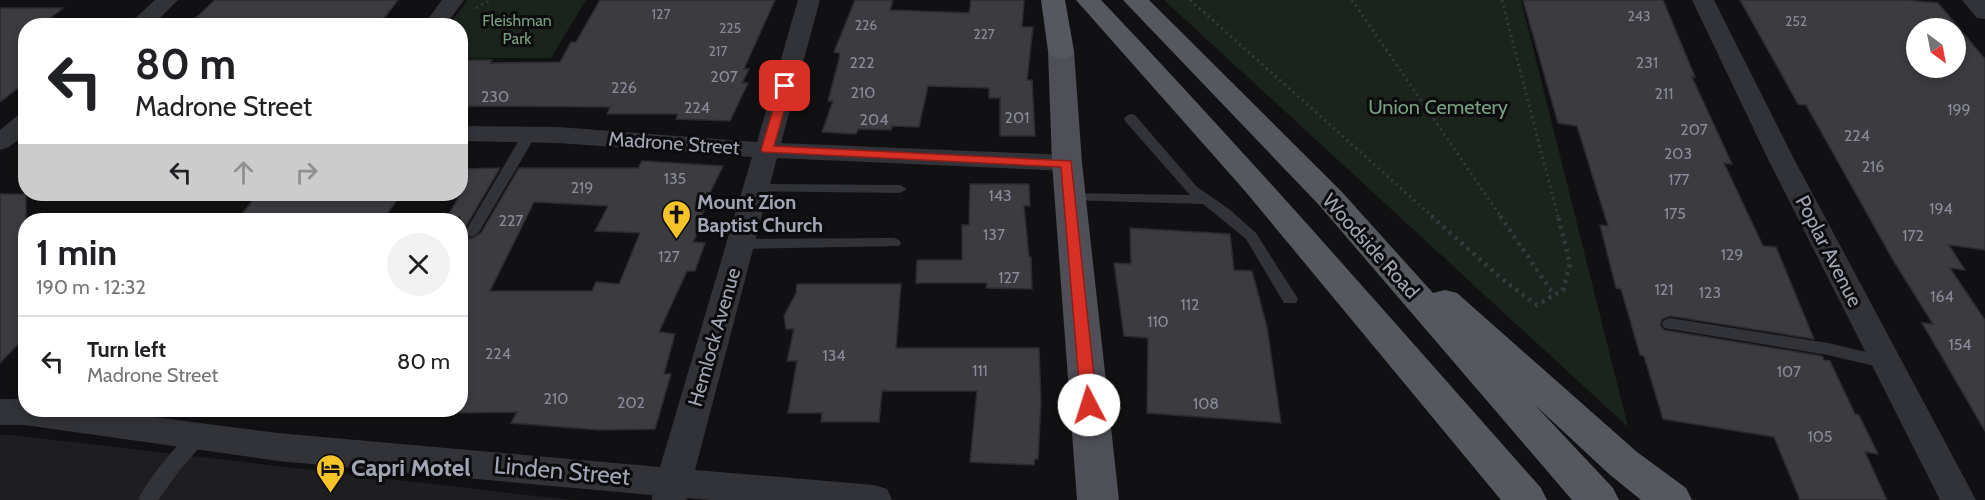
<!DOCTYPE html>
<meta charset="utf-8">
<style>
:root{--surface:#fff;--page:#f2f2f2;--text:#202124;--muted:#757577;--line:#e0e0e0}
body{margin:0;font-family:Cabin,sans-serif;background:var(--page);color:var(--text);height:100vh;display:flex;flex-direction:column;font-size:22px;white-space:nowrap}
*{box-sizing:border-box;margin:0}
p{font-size:20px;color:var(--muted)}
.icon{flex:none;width:33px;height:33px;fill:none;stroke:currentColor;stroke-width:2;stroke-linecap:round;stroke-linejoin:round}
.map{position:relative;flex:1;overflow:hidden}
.details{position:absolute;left:18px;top:213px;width:450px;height:204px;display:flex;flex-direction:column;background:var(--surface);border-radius:24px;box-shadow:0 3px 9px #0003}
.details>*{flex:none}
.top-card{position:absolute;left:18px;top:18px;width:450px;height:183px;border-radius:24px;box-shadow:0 3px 9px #0003;background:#fff;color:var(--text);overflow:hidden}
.needle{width:39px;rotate:148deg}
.buttons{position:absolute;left:1906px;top:18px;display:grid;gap:12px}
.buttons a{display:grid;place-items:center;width:60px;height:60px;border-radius:50%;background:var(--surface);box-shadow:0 3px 9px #0003;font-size:30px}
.pin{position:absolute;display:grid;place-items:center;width:51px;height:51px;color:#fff;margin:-26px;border-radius:12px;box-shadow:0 3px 9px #0006}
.me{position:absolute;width:66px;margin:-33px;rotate:355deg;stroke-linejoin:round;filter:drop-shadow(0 0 4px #0008)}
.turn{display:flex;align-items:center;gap:21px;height:126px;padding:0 18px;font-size:27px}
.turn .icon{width:78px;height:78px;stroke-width:2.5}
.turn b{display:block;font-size:42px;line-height:51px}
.lanes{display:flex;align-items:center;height:57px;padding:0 18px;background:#0003;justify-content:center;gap:30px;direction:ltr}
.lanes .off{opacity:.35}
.round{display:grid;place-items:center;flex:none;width:63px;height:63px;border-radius:32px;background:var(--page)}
.overview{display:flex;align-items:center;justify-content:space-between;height:102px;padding:0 18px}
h1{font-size:36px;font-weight:700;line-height:45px}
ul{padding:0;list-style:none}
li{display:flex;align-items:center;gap:18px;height:90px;padding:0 18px;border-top:2px solid var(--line)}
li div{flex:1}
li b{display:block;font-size:22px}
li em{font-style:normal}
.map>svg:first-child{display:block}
.built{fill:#1e1d20}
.green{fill:#1b231d}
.building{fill:#3b3b40;stroke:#2c2b2f;stroke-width:1.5;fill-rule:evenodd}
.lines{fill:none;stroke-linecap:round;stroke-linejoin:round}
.path-far1{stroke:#38393f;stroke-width:3;stroke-dasharray:2 4;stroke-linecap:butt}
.path{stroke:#38393f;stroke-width:4.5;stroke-dasharray:3 5;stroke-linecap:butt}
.service{fill:#323338;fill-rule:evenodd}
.minor{fill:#323338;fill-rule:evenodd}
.primary{fill:#4e4f57;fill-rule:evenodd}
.trunk{fill:#565860;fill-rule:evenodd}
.route{fill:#d93025;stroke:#8d1f18;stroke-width:1.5}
.labels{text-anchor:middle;stroke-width:6;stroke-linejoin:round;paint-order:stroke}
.far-number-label{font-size:14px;fill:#888b97}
.far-park-label{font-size:16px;fill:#78a07f;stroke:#0c0c0e}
.number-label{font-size:16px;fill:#888b97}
.park-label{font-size:20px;fill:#78a07f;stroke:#0c0c0e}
.street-label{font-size:20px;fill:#a2a6b4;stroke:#0c0c0e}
.poi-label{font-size:20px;font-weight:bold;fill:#a2a6b4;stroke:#0c0c0e;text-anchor:start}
.near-poi-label{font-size:24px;font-weight:bold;fill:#a2a6b4;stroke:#0c0c0e;text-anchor:start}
.near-street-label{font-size:24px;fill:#a2a6b4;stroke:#0c0c0e}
</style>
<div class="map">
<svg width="1985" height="500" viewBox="0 0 1985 500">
<rect width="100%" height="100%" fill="#111113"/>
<path class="built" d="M0 435H12L570 500H0Z"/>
<g class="green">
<path d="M468 0H586L551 58H461L460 26 449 25Z"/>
<path d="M1164 0H1521L1628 427Z"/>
</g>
<g class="building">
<path d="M215 0H398L378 26H187Z"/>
<path d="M600 0H775L744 69H749L742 83H748L730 121 676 119 678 114H607L610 107 462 106 460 109V60H492L490 63 560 62 571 42H576Z"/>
<path d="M855 0H893L890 10 969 13 971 0H1024L1022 27H1033L1027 80H1032L1035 136H1000V98H989V88L928 86 919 127 892 126 891 130 858 129 856 134 822 132 833 101H828L840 55 839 53 834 52Z"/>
<path d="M1523 0H1663L1695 77H1692L1732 164 1724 163 1763 246 1776 247 1814 339 1670 316 1662 319 1660 325 1664 330 1822 356 1824 360 1830 361 1855 414 1859 415 1878 454 1865 452 1887 500H1800L1774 437 1663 419 1644 356 1640 355 1621 289 1616 288 1600 225 1608 226 1577 126 1558 123Z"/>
<path d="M1740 0H1904L1938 3 1985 59V250L1949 245 1965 270 1950 268 1985 320V431L1922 323 1933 324 1893 260 1806 105 1798 104ZM1917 28H1956V68H1917Z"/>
<path d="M0 8H63L40 26H26V82L0 102Z"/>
<path d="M642 161 723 166 706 201H708L701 217H706L693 242 705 243 695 271H687L659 332 675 334 664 374H671L655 429 600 430 511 423 517 412 460 413V217H447L460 195V169L500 168 463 231 465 236 471 239 481 233 519 168H638ZM534 202 608 206 595 231 640 233 619 284 596 282 592 291H490Z"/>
<path d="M970 184H1029L1030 206H1024L1029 257H1031L1032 289 986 288 987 283H916L917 260H962V225H969Z"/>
<path d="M0 194H26V336L0 363Z"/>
<path d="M258 194H401L385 217H379L376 220H237Z"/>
<path d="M1130 228 1230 234 1234 270 1252 271 1267 327 1281 423 1147 413 1148 338 1124 336 1114 263 1131 264Z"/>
<path d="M797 284H901L896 348H1039L1041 402 1038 459H1035L1034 465 970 462 977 391H882L879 422H821L822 413H788L797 361H787L794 329H786L784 316 796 293Z"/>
</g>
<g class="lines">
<g class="path-far1">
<path d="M1190 0 1433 217"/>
<path d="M1352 0 1501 217"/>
<path d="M1502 0 1558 217"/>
<path d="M476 8 491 0"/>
</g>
<g class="path">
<path d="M1431 216 1502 279 1537 305 1563 290 1570 264 1558 216"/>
<path d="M1500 216 1554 295"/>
</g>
<g class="service">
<path d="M1130 114 1135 115 1197 187 1229 209 1256 233 1298 299 1296 303H1284L1246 239 1203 204 1065 200 1063 197 1065 194 1070 193 1190 195 1125 121 1124 118Z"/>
<path d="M529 131 536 135 479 232 472 237 467 235 465 232 522 135Z"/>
<path d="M756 184 900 185 907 189 900 193 751 191 749 188 751 185Z"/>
<path d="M894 238 899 240 901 243 899 246 741 249 734 244 741 239Z"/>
<path d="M1670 318 1828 343 1887 357 1893 359 1895 363 1893 367 1887 369 1828 355 1664 328 1662 324 1664 320Z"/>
<path d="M198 430 204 432 207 437 204 442 179 471 158 500H138C146 483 180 436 198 430Z"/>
</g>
<g class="minor">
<path d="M155 0H178L152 26H127Z"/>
<path d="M442 0H464L445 26H423Z"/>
<path d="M798 0H820L781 143 1067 155 1076 158 1080 163 1076 168 1067 171 777 158 695 470 874 485 887 489 892 500H710L687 498 686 500H652V495L278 461 25 425H0V399H25L26 410H101L278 433 660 467 752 157 558 143 460 141V126L558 127 757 142Z"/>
<path d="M1692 0H1714L1794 159 1976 500H1940L1768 159Z"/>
<path d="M1962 0H1985V19L1977 18Z"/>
<path d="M26 114V134L9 147 0 150V130L17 116Z"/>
</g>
<path class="primary" d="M1061 43 1070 45 1074 51 1082 163 1119 500H1077L1052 163 1048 51 1052 45Z"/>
<g class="trunk">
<path d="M1041 0H1065L1074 51 1070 57 1061 59 1052 57 1048 51Z"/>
<path d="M1076 0H1101C1252 159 1396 324 1541 488L1547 500H1501L1245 191Z"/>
<path d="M1123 0H1149L1341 191 1433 293 1445 290 1457 293 1637 452 1686 488 1692 500H1641L1609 474 1535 405 1613 488 1619 500H1572L1319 205Z"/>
</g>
</g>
<path class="route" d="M785 82 791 86 774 146 1071 161 1097 405 1095 410H1084L1081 405 1061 167 763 152 761 150 780 86Z"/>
<defs>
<symbol id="church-pin" viewBox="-11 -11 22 30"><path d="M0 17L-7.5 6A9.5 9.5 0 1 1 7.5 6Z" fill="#f6c426" stroke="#0c0c0e"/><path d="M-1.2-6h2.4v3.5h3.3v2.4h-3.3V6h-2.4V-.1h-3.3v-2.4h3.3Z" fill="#111"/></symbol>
<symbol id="hotel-pin" viewBox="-11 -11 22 30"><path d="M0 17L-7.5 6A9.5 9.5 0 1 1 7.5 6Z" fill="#f6c426" stroke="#0c0c0e"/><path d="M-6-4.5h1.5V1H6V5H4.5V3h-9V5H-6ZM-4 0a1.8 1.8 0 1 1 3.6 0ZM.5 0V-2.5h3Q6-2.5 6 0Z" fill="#111"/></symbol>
</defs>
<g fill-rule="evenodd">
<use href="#church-pin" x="660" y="198" width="33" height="45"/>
<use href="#hotel-pin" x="314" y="452" width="33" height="45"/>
</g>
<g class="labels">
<g class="far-number-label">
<text x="661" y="19">127</text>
<text x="1639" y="21">243</text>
<text x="1796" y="26">252</text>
<text x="866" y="30">226</text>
<text x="730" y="33">225</text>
<text x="984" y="39">227</text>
<text x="718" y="56">217</text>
</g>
<g class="far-park-label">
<text x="517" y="26">Fleishman<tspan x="517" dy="18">Park</tspan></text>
</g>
<g class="number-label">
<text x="862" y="68">222</text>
<text x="1647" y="68">231</text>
<text x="724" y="82">207</text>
<text x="624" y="93">226</text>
<text x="863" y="98">210</text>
<text x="1664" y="99">211</text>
<text x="495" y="102">230</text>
<text x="697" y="113">224</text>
<text x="1959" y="115">199</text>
<text x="1017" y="123">201</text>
<text x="874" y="125">204</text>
<text x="1694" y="135">207</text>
<text x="1857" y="141">224</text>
<text x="1678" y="159">203</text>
<text x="1873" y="172">216</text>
<text x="675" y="184">135</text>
<text x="1679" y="185">177</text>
<text x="582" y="193">219</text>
<text x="1000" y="201">143</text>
<text x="1941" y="214">194</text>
<text x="1675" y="219">175</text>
<text x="511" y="226">227</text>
<text x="994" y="240">137</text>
<text x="1913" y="241">172</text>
<text x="1732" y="260">129</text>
<text x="669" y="262">127</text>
<text x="1009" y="283">127</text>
<text x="1664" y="295">121</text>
<text x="1710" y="298">123</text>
<text x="1942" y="302">164</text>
<text x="1190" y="310">112</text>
<text x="1158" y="327">110</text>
<text x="1960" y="350">154</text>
<text x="498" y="359">224</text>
<text x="834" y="361">134</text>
<text x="980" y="376">111</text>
<text x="1789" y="377">107</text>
<text x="556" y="404">210</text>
<text x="631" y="408">202</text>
<text x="1206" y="409">108</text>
<text x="1820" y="442">105</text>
</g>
<g class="park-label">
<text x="1438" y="114">Union Cemetery</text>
</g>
<g class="street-label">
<text transform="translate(674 143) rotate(4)" y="7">Madrone Street</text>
<text transform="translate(1371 246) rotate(48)" y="7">Woodside Road</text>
<text transform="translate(1829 251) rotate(63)" y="7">Poplar Avenue</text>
<text transform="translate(714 337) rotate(-74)" y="7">Hemlock Avenue</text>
</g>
<g class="poi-label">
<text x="697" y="209">Mount Zion<tspan x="697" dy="23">Baptist Church</tspan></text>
</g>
<g class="near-poi-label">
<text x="351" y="476">Capri Motel</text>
</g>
<g class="near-street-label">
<text transform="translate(562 471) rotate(5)" y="8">Linden Street</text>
</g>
</g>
</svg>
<div class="buttons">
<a><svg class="needle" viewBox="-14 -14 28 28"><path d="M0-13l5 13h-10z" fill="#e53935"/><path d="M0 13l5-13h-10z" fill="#757577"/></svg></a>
</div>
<div class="pin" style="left:785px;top:86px;background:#d93025"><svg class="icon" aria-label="arrive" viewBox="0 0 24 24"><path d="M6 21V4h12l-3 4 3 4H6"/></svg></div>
<svg class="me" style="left:1089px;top:405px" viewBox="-20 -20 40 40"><circle r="19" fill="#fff"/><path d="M0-13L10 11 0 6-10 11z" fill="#d93025"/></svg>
<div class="top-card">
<div class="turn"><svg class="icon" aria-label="left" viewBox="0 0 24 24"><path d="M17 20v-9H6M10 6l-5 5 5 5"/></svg><div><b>80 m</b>Madrone Street</div></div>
<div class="lanes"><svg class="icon" aria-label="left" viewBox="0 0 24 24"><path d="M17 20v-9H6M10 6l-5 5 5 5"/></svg><svg class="icon off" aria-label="ahead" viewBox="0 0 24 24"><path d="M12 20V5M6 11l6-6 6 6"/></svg><svg class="icon off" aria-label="right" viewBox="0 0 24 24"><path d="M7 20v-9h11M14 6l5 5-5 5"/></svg></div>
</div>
<section class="details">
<div class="overview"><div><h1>1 min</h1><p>190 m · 12:32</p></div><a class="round"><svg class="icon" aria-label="close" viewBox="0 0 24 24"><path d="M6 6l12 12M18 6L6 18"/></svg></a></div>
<ul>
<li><svg class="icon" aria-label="left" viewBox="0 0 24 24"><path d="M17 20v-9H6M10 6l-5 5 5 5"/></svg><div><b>Turn left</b><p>Madrone Street</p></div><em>80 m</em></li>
</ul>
</section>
</div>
